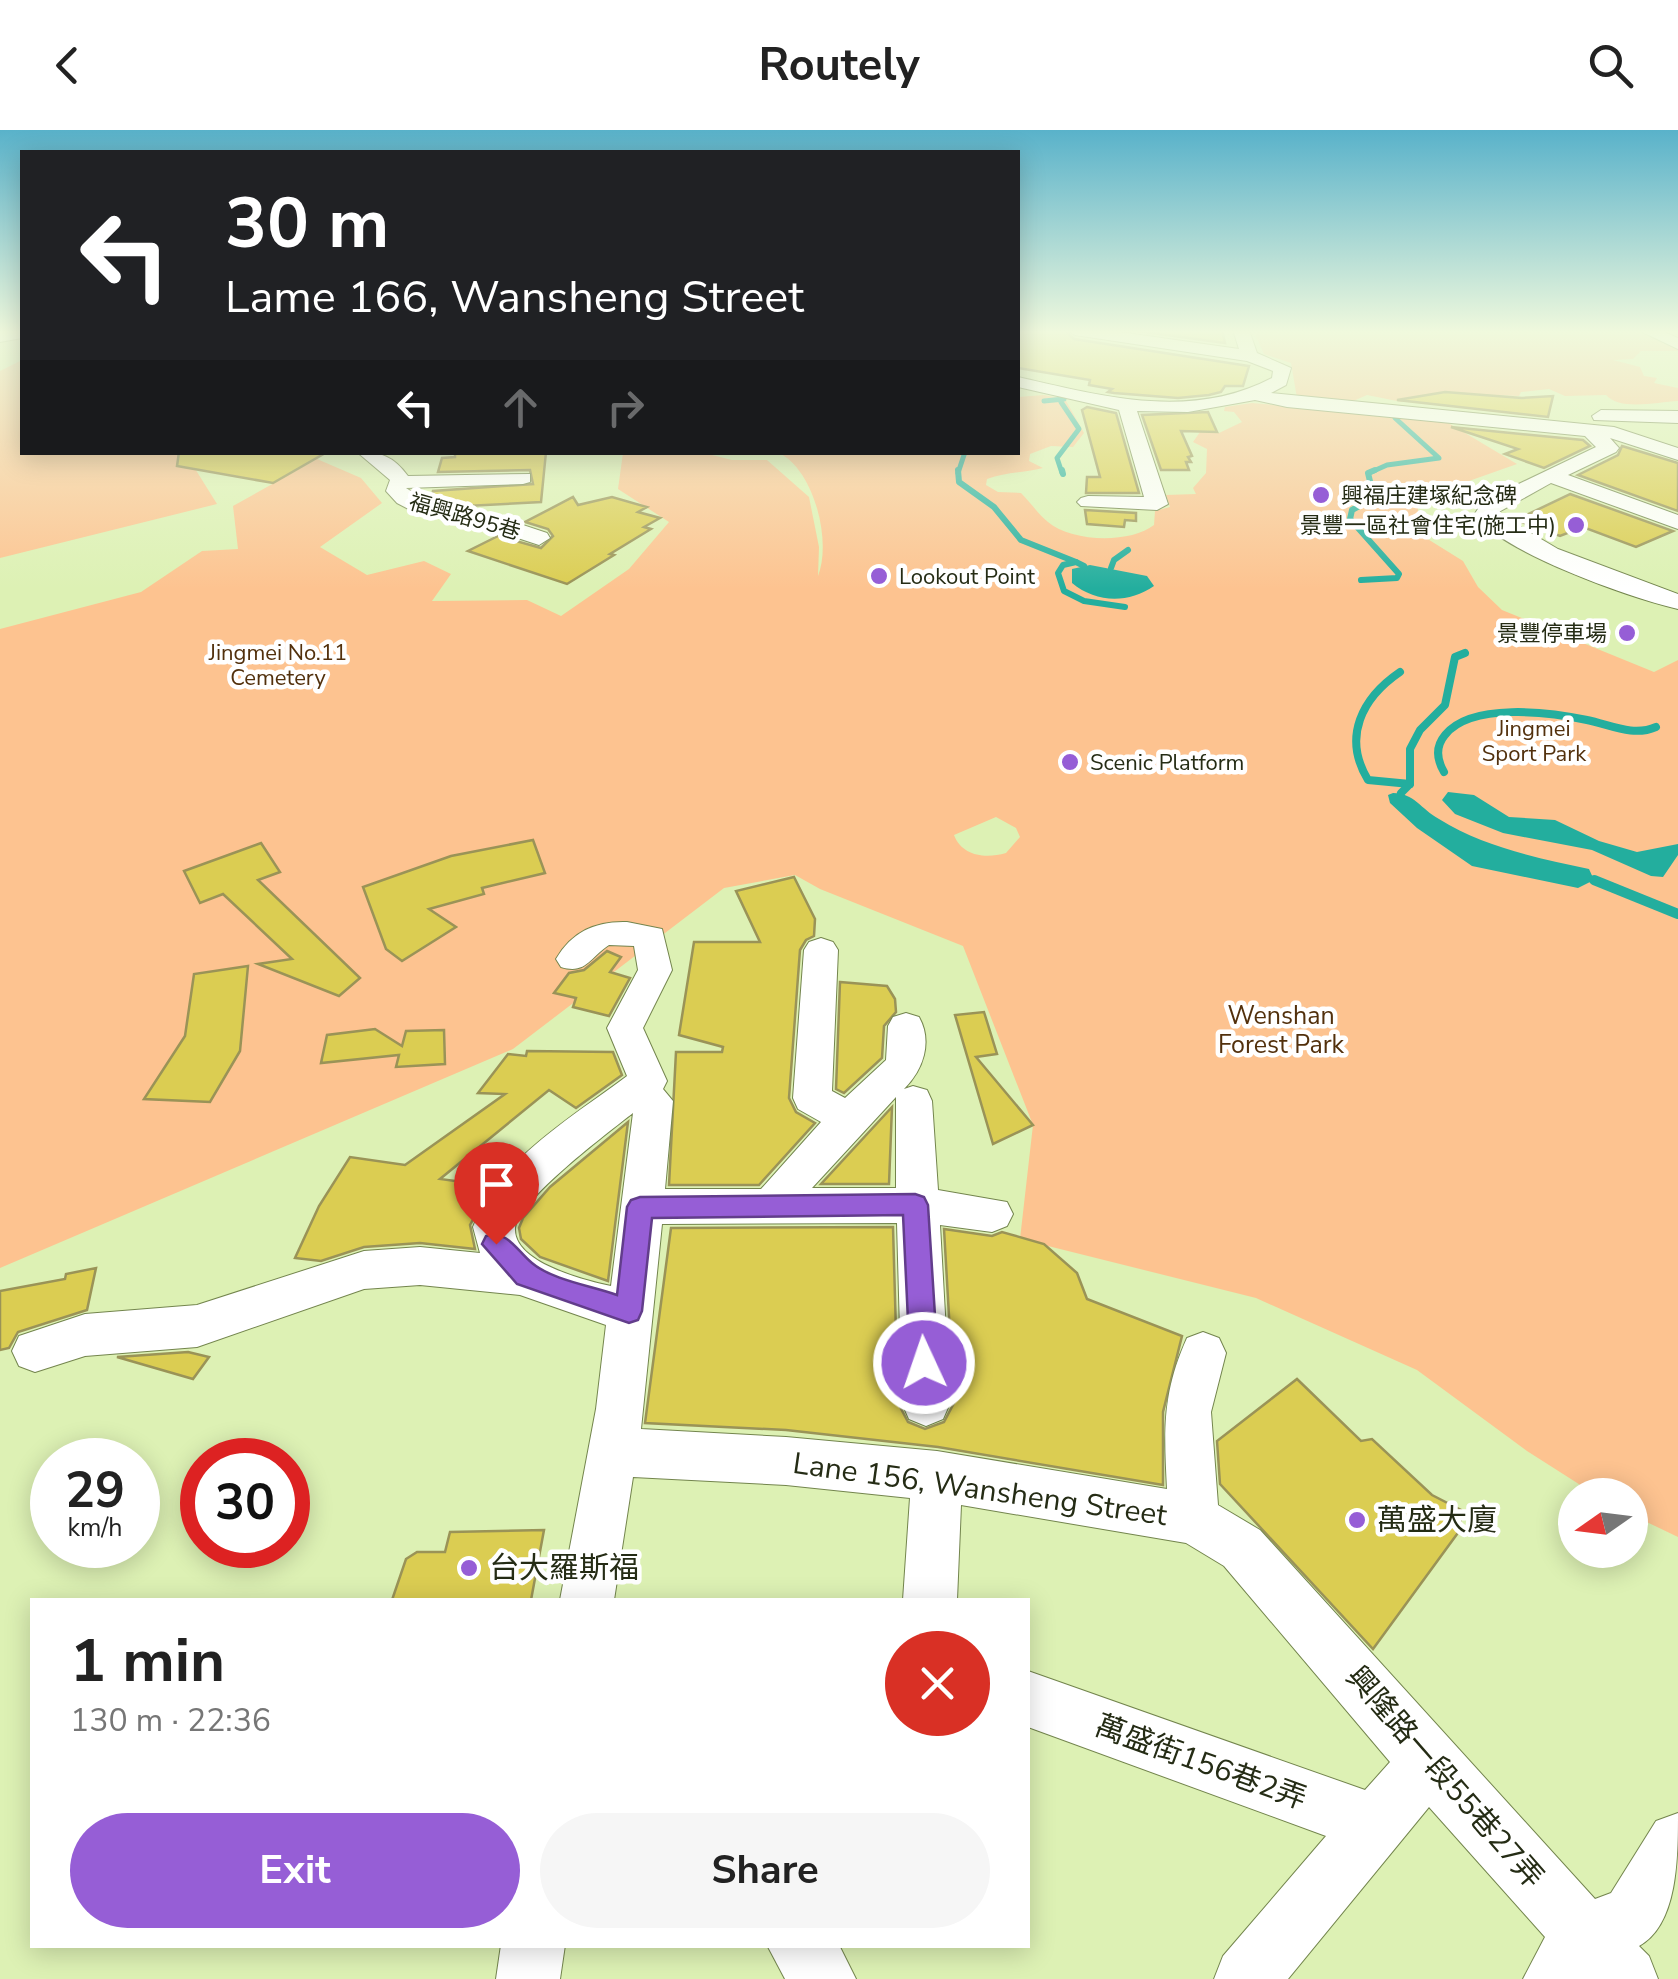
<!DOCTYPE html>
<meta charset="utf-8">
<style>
:root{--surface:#fff;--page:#f6f6f6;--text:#222;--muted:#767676;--accent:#965ed6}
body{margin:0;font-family:"Nunito Sans","Noto Sans TC",sans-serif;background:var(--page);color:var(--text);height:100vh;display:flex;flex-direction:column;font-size:38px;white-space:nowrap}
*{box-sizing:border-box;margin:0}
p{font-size:32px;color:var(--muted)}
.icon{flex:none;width:55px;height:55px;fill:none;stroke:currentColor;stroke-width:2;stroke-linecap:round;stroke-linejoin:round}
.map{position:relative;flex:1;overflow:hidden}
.details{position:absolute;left:30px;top:1468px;width:1000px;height:350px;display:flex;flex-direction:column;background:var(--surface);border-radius:0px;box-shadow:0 5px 25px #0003}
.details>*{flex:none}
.top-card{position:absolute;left:20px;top:20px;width:1000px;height:305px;border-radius:0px;box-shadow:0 5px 25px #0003;background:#202124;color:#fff;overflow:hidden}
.needle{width:65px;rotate:256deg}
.buttons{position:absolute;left:1558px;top:1348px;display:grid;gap:20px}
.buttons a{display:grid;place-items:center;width:90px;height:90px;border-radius:50%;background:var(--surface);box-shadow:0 5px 25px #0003;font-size:50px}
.speed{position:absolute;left:30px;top:1308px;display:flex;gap:20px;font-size:50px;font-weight:700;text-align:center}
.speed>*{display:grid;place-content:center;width:130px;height:130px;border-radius:50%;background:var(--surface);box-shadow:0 5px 25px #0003;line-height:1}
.speed small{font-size:25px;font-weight:400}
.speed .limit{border:15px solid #d22;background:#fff;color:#111}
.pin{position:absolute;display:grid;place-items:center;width:85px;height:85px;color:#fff;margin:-102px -42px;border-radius:50% 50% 50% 0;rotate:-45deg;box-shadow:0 0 10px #0007}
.pin .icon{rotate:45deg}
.me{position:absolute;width:110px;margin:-55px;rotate:357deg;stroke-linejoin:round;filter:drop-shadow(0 0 8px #0008)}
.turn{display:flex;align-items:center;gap:35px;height:210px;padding:0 40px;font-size:45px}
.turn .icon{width:130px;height:130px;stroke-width:2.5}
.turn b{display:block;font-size:70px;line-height:85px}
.lanes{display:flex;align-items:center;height:95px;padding:0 40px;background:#0003;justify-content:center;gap:50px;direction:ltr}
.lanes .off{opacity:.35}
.round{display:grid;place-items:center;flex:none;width:105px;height:105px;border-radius:52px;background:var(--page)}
.overview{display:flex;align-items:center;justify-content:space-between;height:170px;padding:0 40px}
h1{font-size:60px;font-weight:700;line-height:75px}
.cta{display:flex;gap:20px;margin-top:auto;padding:20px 40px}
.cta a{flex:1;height:115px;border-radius:60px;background:var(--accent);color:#fff;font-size:40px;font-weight:700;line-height:115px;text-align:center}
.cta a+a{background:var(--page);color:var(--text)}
header{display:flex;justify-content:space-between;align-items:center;height:130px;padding:0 40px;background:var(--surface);font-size:45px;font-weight:700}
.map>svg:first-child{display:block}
.green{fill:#fdc390;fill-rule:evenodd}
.water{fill:#23ae9e}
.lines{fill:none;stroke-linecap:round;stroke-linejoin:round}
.stream-far3{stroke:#23ae9e;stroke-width:5}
.stream-far2{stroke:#23ae9e;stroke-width:6}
.stream-far1{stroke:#23ae9e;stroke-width:8}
.stream{stroke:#23ae9e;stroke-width:10}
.building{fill:#dbcd52;stroke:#9a9357;stroke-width:2.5}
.minor-casing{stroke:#73854d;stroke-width:2}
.minor{fill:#fff;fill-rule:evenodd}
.route{fill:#965ed6;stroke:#623d8b;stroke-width:2.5}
.poi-dot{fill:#965ed6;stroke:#fff;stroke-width:4}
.labels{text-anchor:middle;stroke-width:9;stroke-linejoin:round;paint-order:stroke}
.far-poi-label{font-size:22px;fill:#252c15;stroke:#fff;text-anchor:start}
.far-street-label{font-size:22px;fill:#252c15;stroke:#fff}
.far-park-label{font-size:22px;fill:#52300c;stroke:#fff}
.park-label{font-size:25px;fill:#52300c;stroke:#fff}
.near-street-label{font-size:30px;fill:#252c15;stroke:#fff}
.near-poi-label{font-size:30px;fill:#252c15;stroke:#fff;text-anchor:start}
</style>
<header><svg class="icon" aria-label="back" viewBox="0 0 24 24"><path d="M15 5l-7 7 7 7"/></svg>Routely<svg class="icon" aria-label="search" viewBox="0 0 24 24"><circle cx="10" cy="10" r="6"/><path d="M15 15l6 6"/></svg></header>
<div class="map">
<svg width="1678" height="1849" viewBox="0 0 1678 1849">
<rect width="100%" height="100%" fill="#ddf1b4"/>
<g class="green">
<path d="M1253 200H1566C1608 208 1636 191 1678 215V221H1641L1633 229 1613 230 1640 237 1644 246 1657 248 1654 253 1678 258V271C1657 272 1620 281 1606 265L1565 266 1549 259 1521 262 1519 266C1480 264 1442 263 1402 269V272L1367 265 1351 272 1297 268 1291 233 1264 224Z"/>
<path d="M22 230V322L199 323 189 329 217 374 0 428V241Z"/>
<path d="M1044 265 1065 269 1084 303 1073 317 1051 316 1030 324 1029 331 1043 338C1023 343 1005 342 987 349L986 355 998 362 1021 363C1030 372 1039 385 1048 392 1071 412 1130 414 1154 395L1155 381 1170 377 1166 365 1196 364 1193 358 1206 343 1207 319 1193 312 1200 302 1219 303 1242 292 1234 282 1224 281 1225 277 1252 273 1445 291 1517 334 1418 369V403L1463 431 1478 457 1502 480 1654 542 1678 530V1407L1630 1384V1365H1596L1527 1321 1417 1240 1256 1168 1020 1109 1033 995 963 816 820 759 795 745 724 758 513 919 0 1138V499L141 462 202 421 238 419 233 376 317 329 361 348 382 373 320 417 367 445 424 431 451 444 432 471 527 470 561 486 629 439 669 392 618 359 623 323 700 322 732 330H767L809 367 819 417 818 446C832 411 814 340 779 323L1018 322V267ZM996 687 1016 698 1020 707 1006 723C985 729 962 726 954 705Z"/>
</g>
<g class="water">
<path d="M1090 435 1147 446 1154 456C1128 474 1096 473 1072 453V439Z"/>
<path d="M1448 662 1474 665 1509 687 1555 690 1599 711 1637 722 1678 714V725L1663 747 1651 746 1592 720 1503 703 1455 684 1442 670Z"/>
<path d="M1393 663C1414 663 1421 679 1439 689 1484 717 1537 728 1589 739L1594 750 1578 758 1472 736 1417 698 1390 673 1388 665Z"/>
</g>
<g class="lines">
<g class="stream-far3">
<path d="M1044 271 1064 269"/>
<path d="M1061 272 1079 299 1057 328 1062 343"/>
<path d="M958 343 965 322"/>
<path d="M1369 343 1387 335 1439 328 1395 288"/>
</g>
<g class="stream-far2">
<path d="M958 340 959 352 994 377 1021 410 1076 432"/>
<path d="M1062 340 1063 344"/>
<path d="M1084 436 1076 432 1063 435 1058 443 1064 461 1084 471 1125 477"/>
<path d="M1111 438 1114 430 1128 420"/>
<path d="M1361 450 1397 448 1399 444 1350 389 1352 380 1374 368 1368 343 1375 340"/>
</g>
<g class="stream-far1">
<path d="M1400 542C1362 568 1342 607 1368 650L1410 654"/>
<path d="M1444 642C1437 630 1435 617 1445 605 1471 572 1550 582 1587 590 1611 595 1633 607 1656 597"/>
<path d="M1401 663 1410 654V619L1420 600 1445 575 1455 527 1465 523"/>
</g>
<path class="stream" d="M1594 750 1678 784"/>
</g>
<g class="building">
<path d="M1018 200H1064L1074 209 1249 236 1243 256H1225L1221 262 1209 265 1178 268 1114 263 1108 262 1112 259 1089 255 1090 250 1018 238Z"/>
<path d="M1130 200H1222L1225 213Z"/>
<path d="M1445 262 1522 268 1553 266 1548 287 1397 270Z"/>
<path d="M1087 277 1116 283 1139 363H1086L1087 347H1100L1082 280Z"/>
<path d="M1208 282 1217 302 1181 301 1192 326 1188 327 1191 332H1186L1189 340H1161L1142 285Z"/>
<path d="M1451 297 1583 310 1590 316 1544 338 1505 324 1518 319Z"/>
<path d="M1622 316 1678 333V381L1578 345 1618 325Z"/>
<path d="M179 322H327L273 353 177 336Z"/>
<path d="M455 322H546L541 372 466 376 432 370 433 361 533 354 530 340 438 342 442 328 455 327Z"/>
<path d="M1570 364 1673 401 1636 417 1583 397 1560 406 1516 390Z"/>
<path d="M573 367 578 375 612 367 647 377 638 382 660 388 644 397 651 399 610 424 614 425 567 454 468 421 498 406 541 418 553 406 548 399 525 392Z"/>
<path d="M1085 380 1136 383V391L1125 390 1124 397 1087 394Z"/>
<path d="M533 710 545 743 482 758 484 764 429 779 456 797 402 831 386 819 363 757 451 726Z"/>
<path d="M261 713 280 742 258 750 360 848 339 866 258 834 292 829 223 764 200 773 184 741Z"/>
<path d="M794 747 815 789 814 806 806 810 800 820 789 968 796 982 815 993 759 1055H669L676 922H722L723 917 679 905 694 812H760L736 761Z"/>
<path d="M607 821 621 827 610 842 630 848 609 886 573 877 576 868 554 863 569 843 584 840Z"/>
<path d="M248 836 240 921 210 972 144 969 185 906 194 844Z"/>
<path d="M840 852 887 856 895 869 896 882 884 896 882 928 844 963 836 959Z"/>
<path d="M984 882 997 924 976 927 1033 995 993 1014 955 885Z"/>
<path d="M375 899 402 916 406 901 444 900 445 934 396 937 399 925 321 933 327 905Z"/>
<path d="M527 921 613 922 622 945 576 978 549 960 440 1049 492 1056 470 1095 475 1119 420 1113 364 1117 321 1131 295 1128 319 1076 350 1027 405 1035 505 964 478 963 508 924 526 926Z"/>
<path d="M892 977 889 1054H821Z"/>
<path d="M628 992 608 1151 540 1127 521 1109 519 1098 523 1088 550 1057Z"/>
<path d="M893 1097 898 1273 908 1292 925 1299 944 1292 954 1273 944 1099 992 1106 1002 1102 1044 1114 1077 1143 1087 1169 1182 1206 1163 1282V1355L938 1317 786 1300 645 1293 671 1098Z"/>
<path d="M96 1138 87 1180 18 1202 9 1218 0 1220V1161L65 1149 66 1144Z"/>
<path d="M188 1222 209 1227 193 1249 117 1227Z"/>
<path d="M1297 1249 1361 1311 1372 1309 1432 1365 1461 1380 1460 1400 1373 1519 1220 1354 1217 1311Z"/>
<path d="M544 1400 531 1470H392L406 1429 417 1422H445L450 1402Z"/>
</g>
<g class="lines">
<defs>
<g id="minor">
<path d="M22 200V208L0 212V202Z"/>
<path d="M1067 200H1105L1239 219 1233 200H1249L1257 223 1291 238 1286 255 1271 263 1614 297 1678 318V330L1610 308 1619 318 1616 322 1568 345 1678 385V399L1551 353 1497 383 1558 419 1678 464V479C1628 467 1506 424 1474 385L1483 371 1596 317 1585 306 1287 277 1255 270 1188 282 1137 281 1168 374 1157 380 1081 376 1077 372 1081 368 1088 366 1144 367 1119 280 1018 257V247C1102 266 1190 291 1272 248L1273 241 1247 231 1075 205Z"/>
<path d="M1638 200H1659L1678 208V219Z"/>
<path d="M1601 280 1678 281V293L1594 290 1592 286Z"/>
<path d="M357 322C381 322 393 326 408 346L530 344V352L523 354 406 358 431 374 493 385 547 403 550 408 539 415 478 395 416 383 397 373 386 361 390 350Z"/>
<path d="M627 792 662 799 672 840 643 898 667 951 663 959 673 971 665 1059H761L821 992 798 979 793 968 804 820 809 812 821 808 833 812 838 820 832 961 845 968 886 930 888 896 893 887 906 883 919 887C933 912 923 940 904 959L913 956 927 960 932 971 938 1060 1007 1072 1013 1084 1007 1096 992 1102 940 1095 950 1273 943 1289 926 1296 909 1289 902 1273 897 1093 662 1094 641 1299 786 1307 937 1321 1167 1359C1164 1300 1162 1263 1187 1208L1203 1202 1219 1208 1226 1223 1211 1282 1218 1375 1260 1400 1595 1769 1611 1763 1656 1691 1678 1683C1678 1727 1678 1795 1639 1816L1649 1826 1658 1849H1523L1545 1807 1429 1677 1288 1849H1214L1223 1826 1326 1706 1028 1597V1541L1365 1660 1390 1632 1224 1436 1186 1413 961 1375 957 1470H903L910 1368 786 1355 633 1347 614 1470H560L596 1279 606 1195 520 1165 420 1155 364 1159 197 1217 85 1226 35 1242 19 1236 12 1221 19 1206 85 1184 197 1175 364 1121 420 1117 480 1123 473 1097C499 1029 571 988 627 946L607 898 638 840 634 816 609 815C590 827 586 845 561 837L556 829C572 802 595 791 627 792ZM896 967V1058H812ZM633 983 611 1156C587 1151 513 1133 515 1098 518 1070 609 1002 633 983Z"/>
<path d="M501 1815H565L560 1849H496Z"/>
<path d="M767 1815H839L856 1849H785Z"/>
</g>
</defs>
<use href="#minor" class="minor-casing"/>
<use href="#minor" class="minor"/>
</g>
<linearGradient id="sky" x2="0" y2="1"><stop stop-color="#59b2ca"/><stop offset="0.44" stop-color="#f0f9dd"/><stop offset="1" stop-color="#f0f9dd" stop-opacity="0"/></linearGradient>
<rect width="1678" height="459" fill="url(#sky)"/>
<path class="route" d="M915 1064 924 1067 928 1075 938 1233 934 1243 924 1246 914 1243 910 1233 903 1085 652 1088 642 1181 638 1190 629 1193 517 1154 482 1114 486 1106C507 1099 517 1121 532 1133 552 1150 592 1156 617 1165L627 1077 631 1070 640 1067Z"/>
<g class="poi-dot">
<circle cx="1321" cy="365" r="10"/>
<circle cx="1576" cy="395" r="10"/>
<circle cx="879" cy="446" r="10"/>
<circle cx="1627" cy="503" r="10"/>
<circle cx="1070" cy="632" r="10"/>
<circle cx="1357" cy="1390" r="10"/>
<circle cx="469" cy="1438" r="10"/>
</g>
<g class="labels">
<g class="far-poi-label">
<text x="1341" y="373">興福庄建塚紀念碑</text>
<text x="1556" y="403" text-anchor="end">景豐一區社會住宅(施工中)</text>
<text x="899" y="454">Lookout Point</text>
<text x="1607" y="511" text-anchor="end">景豐停車場</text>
<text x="1090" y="640">Scenic Platform</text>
</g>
<g class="far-street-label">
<text transform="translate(465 386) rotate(16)" y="8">福興路95巷</text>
</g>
<g class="far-park-label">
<text x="278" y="530">Jingmei No.11<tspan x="278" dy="25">Cemetery</tspan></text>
<text x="1534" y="606">Jingmei<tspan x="1534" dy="25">Sport Park</tspan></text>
</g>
<g class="park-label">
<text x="1281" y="894">Wenshan<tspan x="1281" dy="29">Forest Park</tspan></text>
</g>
<g class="near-street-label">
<text transform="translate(980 1359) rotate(8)" y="10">Lane 156, Wansheng Street</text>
<text transform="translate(1201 1632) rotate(20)" y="10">萬盛街156巷2弄</text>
<text transform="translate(1445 1647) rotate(49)" y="10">興隆路一段55巷27弄</text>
</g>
<g class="near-poi-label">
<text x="1377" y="1400">萬盛大廈</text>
<text x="489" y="1448">台大羅斯福</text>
</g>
</g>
</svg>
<div class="buttons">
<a><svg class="needle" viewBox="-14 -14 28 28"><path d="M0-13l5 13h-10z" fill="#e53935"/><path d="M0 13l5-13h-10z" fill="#767676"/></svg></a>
</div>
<div class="speed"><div>29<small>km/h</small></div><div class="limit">30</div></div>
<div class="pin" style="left:496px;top:1114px;background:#d93025"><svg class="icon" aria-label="arrive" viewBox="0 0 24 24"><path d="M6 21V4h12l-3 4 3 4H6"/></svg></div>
<svg class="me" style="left:924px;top:1233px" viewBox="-20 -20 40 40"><circle r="17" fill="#965ed6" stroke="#fff" stroke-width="3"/><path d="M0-11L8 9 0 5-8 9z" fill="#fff"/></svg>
<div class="top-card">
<div class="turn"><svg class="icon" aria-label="left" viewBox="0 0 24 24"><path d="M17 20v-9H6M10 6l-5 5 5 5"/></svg><div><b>30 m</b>Lame 166, Wansheng Street</div></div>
<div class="lanes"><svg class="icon" aria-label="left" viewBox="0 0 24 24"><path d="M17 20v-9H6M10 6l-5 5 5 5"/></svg><svg class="icon off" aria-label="ahead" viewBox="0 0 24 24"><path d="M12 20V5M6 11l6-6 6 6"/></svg><svg class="icon off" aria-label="right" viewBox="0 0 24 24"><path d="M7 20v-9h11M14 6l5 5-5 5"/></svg></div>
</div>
<section class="details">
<div class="overview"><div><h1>1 min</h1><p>130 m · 22:36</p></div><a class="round" style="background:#d93025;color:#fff"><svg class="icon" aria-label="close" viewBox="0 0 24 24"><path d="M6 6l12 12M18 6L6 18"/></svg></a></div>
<div class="cta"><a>Exit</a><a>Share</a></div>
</section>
</div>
